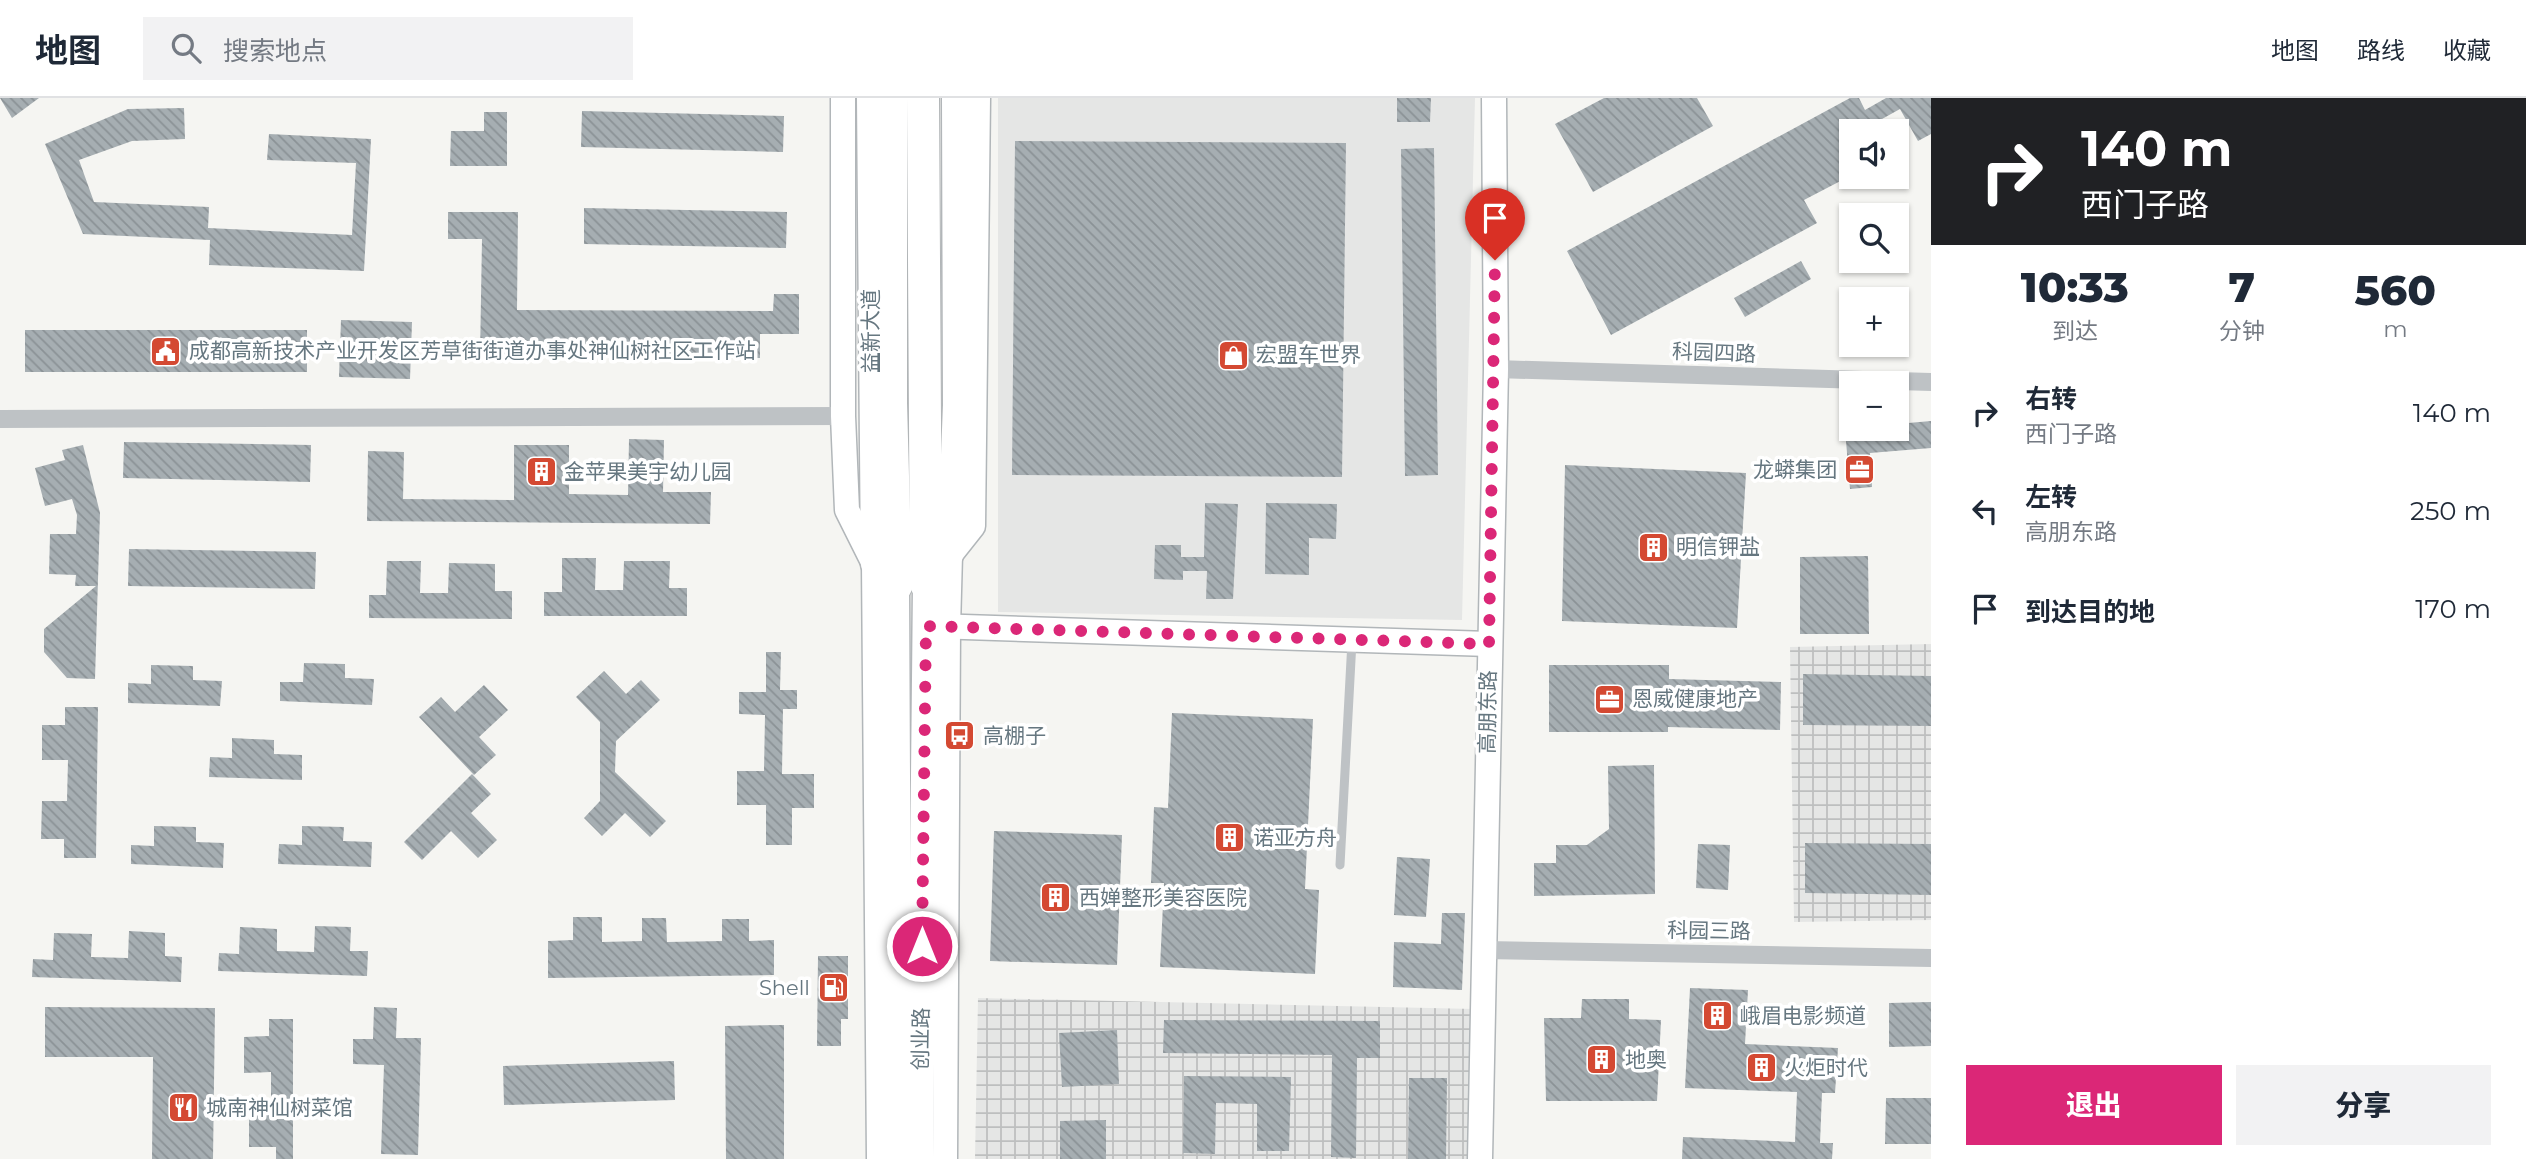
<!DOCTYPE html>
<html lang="zh">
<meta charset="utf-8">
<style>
:root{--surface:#fff;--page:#f2f2f3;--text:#1f2937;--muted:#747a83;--line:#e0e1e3;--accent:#db2777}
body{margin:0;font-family:Montserrat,"Noto Sans SC",sans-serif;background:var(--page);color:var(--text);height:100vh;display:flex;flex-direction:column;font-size:26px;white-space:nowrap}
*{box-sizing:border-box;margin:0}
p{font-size:23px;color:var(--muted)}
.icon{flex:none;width:38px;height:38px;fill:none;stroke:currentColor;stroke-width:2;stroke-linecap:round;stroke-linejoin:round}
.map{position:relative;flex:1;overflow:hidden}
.details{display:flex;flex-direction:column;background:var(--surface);width:595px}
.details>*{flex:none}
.top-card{background:#202124;color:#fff;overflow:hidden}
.tools{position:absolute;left:1839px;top:21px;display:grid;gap:14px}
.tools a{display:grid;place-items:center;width:70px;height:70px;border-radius:0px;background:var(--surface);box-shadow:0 2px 5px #0004;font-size:35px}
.pin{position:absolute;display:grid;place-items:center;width:60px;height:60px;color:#fff;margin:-72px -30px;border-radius:50% 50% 50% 0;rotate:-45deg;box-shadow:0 0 7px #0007}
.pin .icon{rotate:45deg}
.me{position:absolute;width:77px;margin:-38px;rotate:0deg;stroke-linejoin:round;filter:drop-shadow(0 0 5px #0008)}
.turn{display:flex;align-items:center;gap:24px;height:147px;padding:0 35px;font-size:32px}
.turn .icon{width:91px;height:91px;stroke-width:2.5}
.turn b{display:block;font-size:49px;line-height:60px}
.eta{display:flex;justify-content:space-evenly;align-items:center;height:119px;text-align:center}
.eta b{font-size:42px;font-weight:800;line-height:49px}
.primary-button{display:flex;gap:14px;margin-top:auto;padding:14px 35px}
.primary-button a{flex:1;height:80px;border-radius:0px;background:var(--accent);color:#fff;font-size:28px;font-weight:800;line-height:80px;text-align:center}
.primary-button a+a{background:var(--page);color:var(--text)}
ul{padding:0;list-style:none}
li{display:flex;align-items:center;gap:21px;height:98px;padding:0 35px}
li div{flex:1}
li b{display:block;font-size:26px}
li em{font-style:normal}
header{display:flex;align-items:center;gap:42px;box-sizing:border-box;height:98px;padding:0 35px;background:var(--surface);border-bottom:2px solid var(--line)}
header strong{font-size:33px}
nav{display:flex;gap:38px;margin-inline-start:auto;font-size:24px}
.search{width:490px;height:63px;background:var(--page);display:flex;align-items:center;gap:18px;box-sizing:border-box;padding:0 24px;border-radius:0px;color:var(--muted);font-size:26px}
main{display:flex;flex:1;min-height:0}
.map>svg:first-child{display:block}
.built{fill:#e5e6e5}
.industrial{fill:url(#industrial-grid)}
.building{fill:url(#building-back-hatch)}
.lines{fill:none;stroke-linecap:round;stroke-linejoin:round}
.secondary-casing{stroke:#b1b6b9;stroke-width:27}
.primary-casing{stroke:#b2b6b9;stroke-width:29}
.highway-casing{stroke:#b1b5b7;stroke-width:34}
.lane{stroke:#bec2c5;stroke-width:9}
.street{stroke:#bec2c5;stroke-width:18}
.secondary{stroke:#fff;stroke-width:24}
.primary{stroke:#fff;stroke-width:26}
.highway{stroke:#fff;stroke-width:32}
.route{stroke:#db2777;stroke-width:12;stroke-dasharray:0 21.6}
.labels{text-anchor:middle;stroke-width:7;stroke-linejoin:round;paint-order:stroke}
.street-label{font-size:21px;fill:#667780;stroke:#fff}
.poi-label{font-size:21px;fill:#667780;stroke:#fff;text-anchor:start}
</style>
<header>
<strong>地图</strong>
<div class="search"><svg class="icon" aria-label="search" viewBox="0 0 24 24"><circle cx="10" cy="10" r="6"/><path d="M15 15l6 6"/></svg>搜索地点</div>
<nav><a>地图</a><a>路线</a><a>收藏</a></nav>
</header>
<main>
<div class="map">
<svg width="1931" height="1061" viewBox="0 0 1931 1061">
<defs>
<pattern id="industrial-grid" width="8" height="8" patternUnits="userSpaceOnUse" patternTransform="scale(1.75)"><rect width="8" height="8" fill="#e5e6e5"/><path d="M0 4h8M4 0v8" fill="none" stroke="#bdbfbf"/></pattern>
<pattern id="building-back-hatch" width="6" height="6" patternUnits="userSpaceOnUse" patternTransform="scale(1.75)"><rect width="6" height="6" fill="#a6aeb2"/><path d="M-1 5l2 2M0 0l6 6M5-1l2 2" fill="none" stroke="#8b9296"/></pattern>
</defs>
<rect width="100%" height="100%" fill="#f5f5f2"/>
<path class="built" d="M998 0H1475L1462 522 998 514Z"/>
<g class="industrial">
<path d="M1931 546V822L1794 824 1790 549Z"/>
<path d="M978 900 1475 911 1472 1061H975Z"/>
</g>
<g class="building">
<path d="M0 0H39L12 20Z"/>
<path d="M1397 0H1431L1430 24H1397Z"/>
<path d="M1604 0H1697L1713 28 1593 94 1555 26Z"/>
<path d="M1850 0H1859L1865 12 1886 0H1931V36L1918 43 1900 11 1873 26 1877 33H1852V77L1804 102 1817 125 1611 237 1567 153Z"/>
<path d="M184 10 185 41 132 43 79 62 94 104 209 109 208 130 352 137 356 65 267 62 269 36 371 41 364 173 209 167 210 142 83 136 45 46 128 11Z"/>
<path d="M582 13 784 18 783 54 581 49Z"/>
<path d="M484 14H507V68H450L451 33H484Z"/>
<path d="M1015 43 1346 45 1342 379 1012 377Z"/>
<path d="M1434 50 1438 377 1405 378 1401 51Z"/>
<path d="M584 110 787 114 786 150 584 146Z"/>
<path d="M448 114H518L517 212 773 213 774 196H799V236H760V260L480 259 482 141H448Z"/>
<path d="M1801 163 1811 181 1745 219 1734 200Z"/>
<path d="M341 222 412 224 410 281 339 279Z"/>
<rect x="25" y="232" width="282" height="42"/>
<path d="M1931 323V350L1870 355 1872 389 1850 391 1845 331H1897V326Z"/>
<path d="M629 341 664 342 663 394H711L710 426 367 423 368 353 404 354 403 401 514 402V347H569V396L628 397Z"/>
<path d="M124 344 311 347 310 384 123 380Z"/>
<path d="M83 347 100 415 95 581 67 580 44 554V531L96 488H75L76 477 49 476 50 436H76L77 417 72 401 45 408 35 370 65 362 62 352Z"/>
<path d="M1565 367 1746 375 1737 530 1562 523Z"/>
<path d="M1205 405 1238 406 1233 501H1206L1207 473H1183V482L1154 481 1155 447H1181V459H1204Z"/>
<path d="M1266 405 1337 406 1336 441 1309 440V477L1265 476Z"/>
<path d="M129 451 316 454 315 491 128 488Z"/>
<path d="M1868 458 1869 536H1800V459Z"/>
<path d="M562 460H596L595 492H623L624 463H670L669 490H687V518H544V494H562Z"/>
<path d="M387 463H421L420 495H448L449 465 495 466V493H512V521L369 520V497H386Z"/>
<path d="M766 554H781L780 592H797V611H783L782 676H814V710H792V747H766V707H737V673H764L765 617 739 616V594H766Z"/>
<path d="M304 565 345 566V580L374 581 372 607 280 603V584H303Z"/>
<path d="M151 567 193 568V582L222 583 220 608 128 605V585L151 586Z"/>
<path d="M1549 567H1669V581L1781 584 1780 632 1668 629V634H1549Z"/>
<path d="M604 573 626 596 641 582 660 602 616 643 615 674 666 723 650 739 625 715 602 738 584 720 600 703V624L576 599Z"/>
<path d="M1803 576 1931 578V628L1803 627Z"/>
<path d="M484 587 508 612 479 639 496 657 474 677 419 619 441 599 455 614Z"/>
<path d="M65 609H98L96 760H64V741H41L42 703H67L68 662H42V627H65Z"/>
<path d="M1172 615 1313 621 1305 791 1319 792 1315 876 1160 869 1164 785H1151L1154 709 1168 710Z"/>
<path d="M232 640 274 642V656L302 657V682L209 679 210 659 232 660Z"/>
<path d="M1654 667 1655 796 1534 798V765H1556V747H1587L1609 731 1608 668Z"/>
<path d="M472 676 491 696 471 715 497 742 478 760 451 733 422 762 404 744Z"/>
<path d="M154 728 196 729V744L224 745 223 770 131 766V747L154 748Z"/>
<path d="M302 728 344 729 343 743 372 744 371 769 278 766 279 746 302 747Z"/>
<path d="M994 733 1122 737 1117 867 990 863Z"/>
<path d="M1805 745 1931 746V797L1805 795Z"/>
<path d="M1698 746 1730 747 1728 792 1696 790Z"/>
<path d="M1397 759 1430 761 1426 819 1394 817Z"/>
<path d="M1442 815H1465L1462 892 1393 889 1394 844 1441 846Z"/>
<path d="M573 819H602V844L642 843V820H666L667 844 722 843V821H749V843L774 842V877L548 880V843L573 842Z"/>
<path d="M315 828 351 829 350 853H368L367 878 218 873 219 855 239 856 240 829 277 831V853L314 854Z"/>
<path d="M129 833 165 835V858L182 859 181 884 32 879 33 861 53 862 54 835 92 836 91 859 128 860Z"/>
<path d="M818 858H848V921H841V948H817Z"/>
<path d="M1690 890 1748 892 1745 946 1838 950 1835 995H1822L1820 1045H1833L1832 1061H1682L1683 1039 1795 1044 1797 994 1685 990Z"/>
<path d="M1582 901H1629V921L1661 922 1657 1003H1546L1544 920H1581Z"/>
<path d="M1931 904V948L1889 949V905Z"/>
<path d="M45 909 215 910 213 1061H152L153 959H45Z"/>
<path d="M374 909 397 910 396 940H421L418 1057 381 1056 384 967 353 966V941H373Z"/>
<path d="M269 921H293V1061H276V1049H249V1012H271V974L244 975V939L269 938Z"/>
<path d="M1164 922 1380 923V960H1357L1356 1060 1331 1059 1332 957 1163 955Z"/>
<path d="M784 927V1061H726L725 928Z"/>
<path d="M1117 932 1119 986 1062 989 1059 935Z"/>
<path d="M674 963 675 1002 504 1007 503 968Z"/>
<path d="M1184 978 1291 979 1289 1053H1257V1006L1216 1005 1215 1056 1183 1055Z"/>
<path d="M1409 980H1447L1446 1061H1408Z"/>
<path d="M1886 1000H1931V1046H1885Z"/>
<path d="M1106 1022V1061H1060V1023Z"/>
</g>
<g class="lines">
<defs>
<g id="secondary">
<path d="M843 0V318L847 412 874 466 879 1061"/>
<path d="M934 528 1489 546"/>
<path d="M945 1061 948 530 950 457 973 428 978 0"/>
<path d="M1480 1061 1496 271 1494 0"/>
</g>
<g id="primary">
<path d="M870 0 874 466 896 488 899 1061"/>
<path d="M920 1061 926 486 950 457 956 307 955 0"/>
</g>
<g id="highway">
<path d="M891 0V305L896 488"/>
<path d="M923 0 926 486"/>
</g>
</defs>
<use href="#secondary" class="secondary-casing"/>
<use href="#primary" class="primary-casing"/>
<use href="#highway" class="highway-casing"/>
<path class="lane" d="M1340 767 1352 543"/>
<g class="street">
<path d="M1496 271 1931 284"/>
<path d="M0 321 843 318"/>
<path d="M1485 852 1931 860"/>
</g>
<use href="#secondary" class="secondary"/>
<use href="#primary" class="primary"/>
<use href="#highway" class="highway"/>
</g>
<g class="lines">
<path class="route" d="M922 848 926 528 1489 546 1495 162"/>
</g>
<defs>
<symbol id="civic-square" viewBox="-11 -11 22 22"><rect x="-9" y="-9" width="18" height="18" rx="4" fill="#d44932" stroke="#fff"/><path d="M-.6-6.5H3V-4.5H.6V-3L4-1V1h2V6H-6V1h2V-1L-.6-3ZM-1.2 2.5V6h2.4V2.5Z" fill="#fff"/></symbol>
<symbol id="shop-square" viewBox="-11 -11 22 22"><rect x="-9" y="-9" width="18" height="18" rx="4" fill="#d44932" stroke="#fff"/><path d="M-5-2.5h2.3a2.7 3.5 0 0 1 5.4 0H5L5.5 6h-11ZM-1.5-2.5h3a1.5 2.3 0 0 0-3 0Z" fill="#fff"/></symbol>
<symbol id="office-square" viewBox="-11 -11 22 22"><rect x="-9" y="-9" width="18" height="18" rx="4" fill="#d44932" stroke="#fff"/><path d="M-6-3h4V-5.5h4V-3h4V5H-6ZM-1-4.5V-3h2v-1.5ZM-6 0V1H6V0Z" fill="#fff"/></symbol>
<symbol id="building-square" viewBox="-11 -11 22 22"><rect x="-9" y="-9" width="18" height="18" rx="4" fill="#d44932" stroke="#fff"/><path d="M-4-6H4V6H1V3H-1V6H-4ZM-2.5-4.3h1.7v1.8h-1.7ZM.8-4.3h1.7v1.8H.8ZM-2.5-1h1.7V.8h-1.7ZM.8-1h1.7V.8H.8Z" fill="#fff"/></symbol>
<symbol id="bus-square" viewBox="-11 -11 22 22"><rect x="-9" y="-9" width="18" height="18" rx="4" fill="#d44932" stroke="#fff"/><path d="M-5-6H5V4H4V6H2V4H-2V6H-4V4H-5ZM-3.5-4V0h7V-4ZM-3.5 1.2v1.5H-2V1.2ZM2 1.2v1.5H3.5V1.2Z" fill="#fff"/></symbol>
<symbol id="fuel-square" viewBox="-11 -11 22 22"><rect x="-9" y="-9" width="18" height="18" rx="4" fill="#d44932" stroke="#fff"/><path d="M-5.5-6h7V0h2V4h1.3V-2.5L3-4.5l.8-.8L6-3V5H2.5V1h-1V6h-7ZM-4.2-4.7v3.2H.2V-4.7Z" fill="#fff"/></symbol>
<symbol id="restaurant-square" viewBox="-11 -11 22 22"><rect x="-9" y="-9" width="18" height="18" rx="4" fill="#d44932" stroke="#fff"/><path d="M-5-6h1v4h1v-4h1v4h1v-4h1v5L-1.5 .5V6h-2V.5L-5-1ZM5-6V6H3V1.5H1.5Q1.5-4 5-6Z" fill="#fff"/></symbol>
</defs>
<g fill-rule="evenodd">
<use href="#civic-square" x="148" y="236" width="35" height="35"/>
<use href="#shop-square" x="1216" y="240" width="35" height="35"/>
<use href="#office-square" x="1842" y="354" width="35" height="35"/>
<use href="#building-square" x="524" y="356" width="35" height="35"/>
<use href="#building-square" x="1636" y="432" width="35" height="35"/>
<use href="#office-square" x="1592" y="584" width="35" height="35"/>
<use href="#bus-square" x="942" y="620" width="35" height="35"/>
<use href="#building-square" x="1212" y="722" width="35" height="35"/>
<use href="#building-square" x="1038" y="782" width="35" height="35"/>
<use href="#fuel-square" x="816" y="872" width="35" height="35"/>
<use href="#building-square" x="1700" y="900" width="35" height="35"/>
<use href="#building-square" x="1584" y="944" width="35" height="35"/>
<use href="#building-square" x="1744" y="952" width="35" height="35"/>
<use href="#restaurant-square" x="166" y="992" width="35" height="35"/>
</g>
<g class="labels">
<g class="street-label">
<text transform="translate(871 233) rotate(-90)" y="7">益新大道</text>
<text transform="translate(1714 255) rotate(2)" y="7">科园四路</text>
<text transform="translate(1488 614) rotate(-89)" y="7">高朋东路</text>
<text transform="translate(1709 833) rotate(1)" y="7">科园三路</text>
<text transform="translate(921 941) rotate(-89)" y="7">创业路</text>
</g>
<g class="poi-label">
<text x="189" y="260">成都高新技术产业开发区芳草街街道办事处神仙树社区工作站</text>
<text x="1256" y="264">宏盟车世界</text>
<text x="1837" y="379" text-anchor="end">龙蟒集团</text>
<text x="564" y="381">金苹果美宇幼儿园</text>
<text x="1676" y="456">明信钾盐</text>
<text x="1632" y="608">恩威健康地产</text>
<text x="983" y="645">高棚子</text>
<text x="1253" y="747">诺亚方舟</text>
<text x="1079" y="807">西婵整形美容医院</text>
<text x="810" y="897" text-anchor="end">Shell</text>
<text x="1740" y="925">峨眉电影频道</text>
<text x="1625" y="969">地奥</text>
<text x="1784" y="977">火炬时代</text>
<text x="206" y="1017">城南神仙树菜馆</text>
</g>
</g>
</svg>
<div class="tools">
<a><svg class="icon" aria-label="sound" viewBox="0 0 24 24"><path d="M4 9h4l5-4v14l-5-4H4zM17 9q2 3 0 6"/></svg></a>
<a><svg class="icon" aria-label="search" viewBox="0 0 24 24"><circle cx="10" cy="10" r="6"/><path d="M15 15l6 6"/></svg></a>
<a>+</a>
<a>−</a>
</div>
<div class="pin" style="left:1495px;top:162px;background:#d93025"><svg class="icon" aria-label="arrive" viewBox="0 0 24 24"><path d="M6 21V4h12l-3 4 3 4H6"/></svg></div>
<svg class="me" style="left:922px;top:848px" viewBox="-20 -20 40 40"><circle r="17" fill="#db2777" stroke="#fff" stroke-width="3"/><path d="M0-11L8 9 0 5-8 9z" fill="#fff"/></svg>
</div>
<section class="details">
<div class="top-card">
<div class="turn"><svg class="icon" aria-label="right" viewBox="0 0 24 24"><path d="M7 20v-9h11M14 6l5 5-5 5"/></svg><div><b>140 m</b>西门子路</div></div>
</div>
<div class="eta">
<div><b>10:33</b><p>到达</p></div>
<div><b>7</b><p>分钟</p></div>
<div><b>560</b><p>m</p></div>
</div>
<ul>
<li><svg class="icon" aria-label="right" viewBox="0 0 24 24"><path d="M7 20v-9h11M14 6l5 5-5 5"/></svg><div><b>右转</b><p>西门子路</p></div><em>140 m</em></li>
<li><svg class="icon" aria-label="left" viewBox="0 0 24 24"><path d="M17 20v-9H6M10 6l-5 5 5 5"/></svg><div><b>左转</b><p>高朋东路</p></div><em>250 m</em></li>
<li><svg class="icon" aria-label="arrive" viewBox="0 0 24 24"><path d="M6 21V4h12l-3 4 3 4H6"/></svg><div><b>到达目的地</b></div><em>170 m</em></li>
</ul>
<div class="primary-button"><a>退出</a><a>分享</a></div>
</section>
</main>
